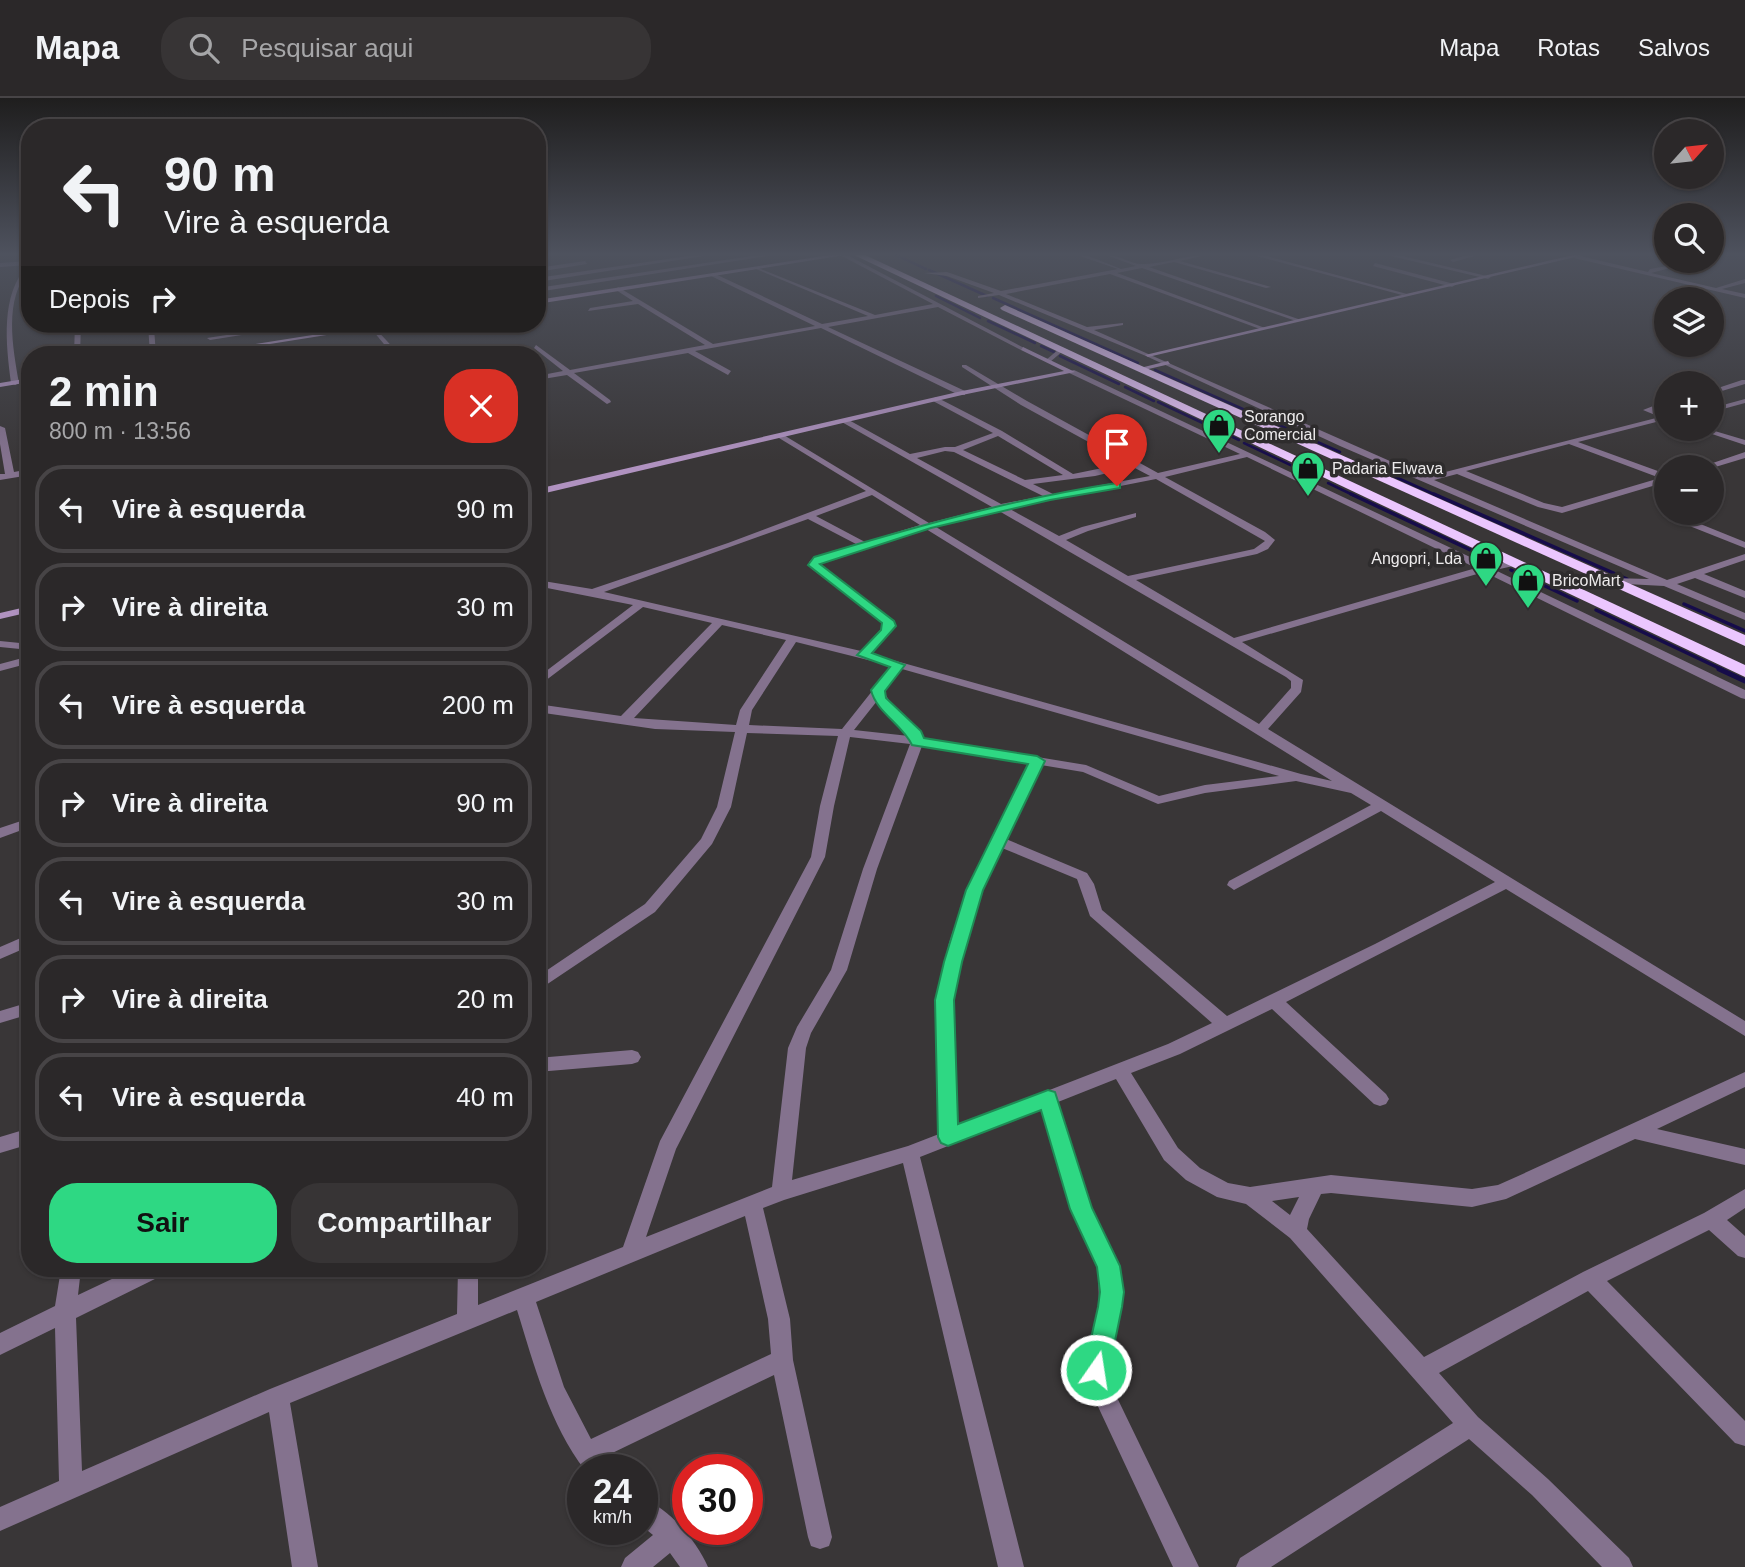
<!DOCTYPE html>
<html lang="pt">
<meta charset="utf-8">
<style>
:root{--surface:#2b2829;--page:#373435;--text:#f1f3f6;--muted:#a6a6a8;--line:#474446;--accent:#2ed883}
body{margin:0;font-family:Arial,sans-serif;background:var(--page);color:var(--text);height:100vh;display:flex;flex-direction:column;font-size:26px;white-space:nowrap}
*{box-sizing:border-box;margin:0}
p{font-size:23px;color:var(--muted)}
.icon{flex:none;width:38px;height:38px;fill:none;stroke:currentColor;stroke-width:2;stroke-linecap:round;stroke-linejoin:round}
.map{position:relative;flex:1;overflow:hidden}
.side{position:absolute;left:21px;top:248px;width:525px;height:931px;display:flex;flex-direction:column;background:var(--surface);border-radius:28px;box-shadow:0 2px 5px #0004,0 0 0 2px var(--line)}
.side>*{flex:none}
.banner{position:absolute;left:21px;top:21px;width:525px;height:214px;border-radius:28px;box-shadow:0 2px 5px #0004,0 0 0 2px var(--line);background:#2b2829;color:var(--text);overflow:hidden}
.needle{width:46px;rotate:63deg}
.tools{position:absolute;left:1654px;top:21px;display:grid;gap:14px}
.tools a{display:grid;place-items:center;width:70px;height:70px;border-radius:50%;background:var(--surface);box-shadow:0 2px 5px #0004,0 0 0 2px var(--line);font-size:35px}
.speed{position:absolute;left:567px;top:1356px;display:flex;gap:14px;font-size:35px;font-weight:700;text-align:center}
.speed>*{display:grid;place-content:center;width:91px;height:91px;border-radius:50%;background:var(--surface);box-shadow:0 2px 5px #0004,0 0 0 2px var(--line);line-height:1}
.speed small{font-size:18px;font-weight:400}
.speed .limit{border:10px solid #d22;background:#fff;color:#111}
.pin{position:absolute;display:grid;place-items:center;width:60px;height:60px;color:#fff;margin:-72px -30px;border-radius:50% 50% 50% 0;rotate:-45deg;box-shadow:0 0 7px #0007}
.pin .icon{rotate:45deg}
.me{position:absolute;width:77px;margin:-38px;rotate:13deg;stroke-linejoin:round;filter:drop-shadow(0 0 5px #0008)}
.turn{display:flex;align-items:center;gap:24px;height:147px;padding:0 28px;font-size:32px}
.turn .icon{width:91px;height:91px;stroke-width:2.5}
.turn b{display:block;font-size:49px;line-height:60px}
.then{display:flex;align-items:center;height:66px;padding:0 28px;background:#0003;gap:14px;font-size:26px}
.round{display:grid;place-items:center;flex:none;width:74px;height:74px;border-radius:28px;background:var(--page)}
.headline{display:flex;align-items:center;justify-content:space-between;height:119px;padding:0 28px}
h1{font-size:42px;font-weight:700;line-height:52px}
.primary-button{display:flex;gap:14px;margin-top:auto;padding:14px 28px}
.primary-button a{flex:1;height:80px;border-radius:28px;background:var(--accent);color:#111;font-size:28px;font-weight:700;line-height:80px;text-align:center}
.primary-button a+a{background:var(--page);color:var(--text)}
ul{padding:0;list-style:none}
li{display:flex;align-items:center;gap:21px;height:88px;margin:0 14px 10px;padding:0 14px;border:4px solid var(--line);border-radius:28px}
li div{flex:1}
li b{display:block;font-size:26px}
li em{font-style:normal}
header{display:flex;align-items:center;gap:42px;box-sizing:border-box;height:98px;padding:0 35px;background:var(--surface);border-bottom:2px solid var(--line)}
header strong{font-size:33px}
nav{display:flex;gap:38px;margin-inline-start:auto;font-size:24px}
.search{width:490px;height:63px;background:var(--page);display:flex;align-items:center;gap:18px;box-sizing:border-box;padding:0 24px;border-radius:28px;color:var(--muted);font-size:26px}
.map>svg:first-child{display:block}
.lines{fill:none;stroke-linecap:round;stroke-linejoin:round}
.stream-far2{stroke:#160c4a;stroke-width:2.5}
.stream-far1{stroke:#160c4a;stroke-width:3.5}
.stream{stroke:#160c4a;stroke-width:5}
.street{fill:#84728e;fill-rule:evenodd}
.secondary{fill:#b092c0;fill-rule:evenodd}
.highway{fill:#ebc6fe;fill-rule:evenodd}
.route{fill:#2ed883;stroke:#1e8c55;stroke-width:2}
.labels{text-anchor:middle;stroke-width:7;stroke-linejoin:round;paint-order:stroke}
.far-poi-label{font-size:16px;fill:#edebec;stroke:#2e2c2d;text-anchor:start}
</style>
<header>
<strong>Mapa</strong>
<div class="search"><svg class="icon" aria-label="search" viewBox="0 0 24 24"><circle cx="10" cy="10" r="6"/><path d="M15 15l6 6"/></svg>Pesquisar aqui</div>
<nav><a>Mapa</a><a>Rotas</a><a>Salvos</a></nav>
</header>
<div class="map">
<svg width="1745" height="1469" viewBox="0 0 1745 1469">
<rect width="100%" height="100%" fill="#393637"/>
<g class="lines">
<g class="stream-far2">
<path d="M896 157 926 171"/>
<path d="M929 172 987 198"/>
<path d="M936 198 980 220"/>
<path d="M993 200 1138 265"/>
<path d="M988 223 1035 245"/>
<path d="M1041 248 1054 254"/>
<path d="M1060 258 1119 286"/>
<path d="M1155 272 1340 354"/>
<path d="M1125 289 1154 303"/>
<path d="M1158 304 1239 342"/>
<path d="M1244 345 1318 380"/>
<path d="M1369 367 1438 398"/>
<path d="M1328 385 1355 398"/>
</g>
<g class="stream-far1">
<path d="M1351 396 1496 464"/>
<path d="M1434 396 1627 481"/>
<path d="M1511 472 1577 503"/>
<path d="M1684 506 1745 533"/>
<path d="M1596 512 1723 572"/>
</g>
<path class="stream" d="M1719 571 1745 583"/>
<g class="street">
<path d="M695 157H710L537 184V180Z"/>
<path d="M759 157H774L537 194V190Z"/>
<path d="M840 157H847L1026 251 1021 252 938 209 828 229 965 293V297H959L821 230 695 253 731 273 728 277 688 255 574 275 610 302 611 304 607 306 567 277 537 282V278L563 273 534 250 536 247 570 272 705 247 638 206 588 213 590 210 633 203 616 192 618 189 713 246 815 228 711 178 713 175 822 226 868 218 756 171V169L875 217 933 206Z"/>
<path d="M1077 157H1086L1121 171 1136 168 1106 157C1120 157 1132 167 1144 166 1165 166 1185 157 1206 157L1180 163 1271 189 1266 190 1174 164 1149 169 1301 222 1296 223 1142 170 1117 175 1265 230 1260 231 1110 176 1006 196 1087 229 1123 225V227L1094 232 1426 379 1660 319 1643 312 1666 303V308L1654 312 1666 316V321L1660 319V323L1578 344 1666 376V384L1562 415 1538 409 1457 376 1434 382 1667 482 1745 456V462L1704 476 1745 493V500L1695 480 1677 486 1745 515V522L1664 488 1607 485V481L1611 480 1649 481 1340 348 1146 258 999 197 978 200V198L994 195 947 178 924 175 947 174 1001 193 1118 171ZM1569 346 1660 380 1562 409 1544 405 1466 373Z"/>
<path d="M1253 157H1263L1407 196 1402 197Z"/>
<path d="M1387 157H1398L1491 179 1488 181Z"/>
<path d="M1467 157H1478L1453 164 1450 162Z"/>
<path d="M1576 157 1648 174 1650 171 1696 163 1651 175 1716 190 1745 181V185L1722 191 1745 196V200L1574 160Z"/>
<path d="M1712 157H1719L1712 160Z"/>
<path d="M30 163V172C3 200 13 250 19 285L15 287 11 285C6 246 0 197 28 167L0 169V165Z"/>
<path d="M585 163 587 166 537 174V170Z"/>
<path d="M1375 165 1454 186 1455 187 1452 189 1373 168Z"/>
<path d="M75 226H81L80 257H74Z"/>
<path d="M148 226H173L154 230 156 257H150Z"/>
<path d="M223 226H238L206 232 203 230Z"/>
<path d="M297 226H312L210 242 207 240Z"/>
<path d="M369 228H373L400 257H393Z"/>
<path d="M1059 251 1064 252 1050 264H1046V262Z"/>
<path d="M962 267H966L1027 303 1158 375 1240 356 1067 274 1074 272 1487 467 1518 463V467L1495 472 1745 592V601L1741 600 1484 474 1242 544 1303 582 1301 594 1268 631 1745 923V938L1506 791 1286 904 1386 996 1389 1001 1386 1006 1380 1008 1374 1006 1272 911 1180 956 1131 975 1178 1050 1200 1070 1228 1085 1250 1089 1331 1077 1472 1091 1498 1087 1516 1079 1745 974V989L1657 1031 1745 1051V1067L1635 1041 1506 1101 1472 1109 1331 1095 1321 1096 1309 1121 1307 1131 1424 1259 1583 1174 1704 1115 1745 1091V1110L1727 1122 1745 1138V1160L1738 1158 1709 1132 1607 1183 1745 1323V1348L1735 1345 1588 1193 1439 1275 1478 1319 1548 1381 1629 1460 1633 1469H1602L1532 1397 1469 1341 1271 1469H1236L1240 1460 1453 1325 1290 1140 1246 1106 1217 1099 1186 1082 1164 1062 1116 981 1058 1004 1091 1110 1118 1168 1121 1209 1107 1272 1109 1283 1199 1469H1173L1087 1285 1085 1272 1099 1209 1098 1168 1071 1111 1042 1011 920 1059 1024 1469H998L903 1065 784 1102 763 1110 790 1221 793 1262 832 1439 829 1448 820 1451 811 1448 808 1439 774 1277 604 1359 612 1372H585C550 1327 534 1267 517 1212L290 1305 318 1469H292L269 1314 0 1433V1409L59 1383 55 1230 0 1257V1235L55 1208 61 1171H81L78 1197 133 1171H164L161 1178 76 1220 82 1373 270 1291 457 1216 458 1171H478V1207L623 1149 660 1043 811 759 820 708 838 638 747 635 731 709 712 746 655 814 537 893V879L645 806 701 741 717 709 735 634 655 631 537 614V606L621 618 712 525 643 509 537 589V580L633 507 537 488V482L592 491 728 445 866 393 779 340 778 338 782 336 929 425 992 409 840 323 847 321 910 356 945 349H955L993 335 933 303 932 301 936 299 1002 333 1073 376 1127 365 1021 307 962 269ZM998 338 1063 377 1025 382 963 352ZM945 353 954 354 1043 398 1001 406 917 360ZM1247 359 1476 470 1234 540 1136 482 1257 456 1268 451 1275 442 1265 434 1165 379ZM1133 369 1150 378 1053 396 1033 386 1095 378ZM1156 381 1265 443 1254 451 1128 478 1066 442 1088 433 1136 419V415L1082 429 1059 438 1008 410ZM872 397 920 427 865 444 816 418ZM999 413 1286 579 1291 583V590L1259 626 936 429ZM808 421 856 446 815 459 809 464 812 471 883 525 884 528 861 553 604 494ZM926 431 1332 683 1301 676 871 556 895 528 893 523 819 465ZM722 527 786 542 740 612 736 627 634 620ZM796 544 892 568 842 631 749 627 752 612ZM902 571 1279 678 1205 687 1159 698 1086 667 922 640C914 621 892 613 884 593ZM877 603 909 638 854 632ZM850 639 910 646 863 771 831 872 797 929 788 950 772 1089 646 1139 676 1051 825 759 834 708ZM922 648 1029 665 967 792 949 845 936 902 939 1036 908 1048 792 1082 806 950 811 935 847 872 877 771ZM1041 667 1083 674 1158 706 1205 695 1296 683 1351 695 1371 707 1229 783 1227 787 1234 792 1381 713 1495 784 1375 846 1227 918 1102 812 1094 786 1087 775 1006 741ZM1002 750 1077 781 1090 818 1212 925 1168 946 957 1028 952 902 965 845 981 792ZM1299 1099 1290 1117 1272 1103ZM745 1118 768 1221 771 1256 591 1341 564 1289 536 1204Z"/>
<path d="M1742 282H1745V286L1712 296V292Z"/>
<path d="M1745 301V305L1712 314V310Z"/>
<path d="M0 328 5 330 14 374 30 371V377L0 382V376H5L0 346Z"/>
<path d="M1697 331H1708L1745 342V347Z"/>
<path d="M1745 354V360L1712 370 1701 369Z"/>
<path d="M1682 421H1688L1745 444V450L1682 425Z"/>
<path d="M0 543 30 546V552L0 549Z"/>
<path d="M30 558V565L0 573V566Z"/>
<path d="M30 720V729L0 740V730Z"/>
<path d="M30 836V848L0 861V849Z"/>
<path d="M30 904V916L0 925V913Z"/>
<path d="M632 952 638 954 641 959 638 964 632 966 537 974V960Z"/>
<path d="M30 1030V1046L0 1055V1039Z"/>
<path d="M642 1400C670 1411 696 1442 708 1469H680L670 1455 653 1469H621L625 1460 653 1437 642 1428Z"/>
</g>
<g class="secondary">
<path d="M830 157H845L537 206V202Z"/>
<path d="M1573 157H1584L1148 259 1145 257Z"/>
<path d="M382 226H396L201 257H186Z"/>
<path d="M1023 249 1075 274 962 297 537 397V391L962 293 1064 273 1021 252Z"/>
<path d="M1168 263 1170 266 1140 273 1136 271Z"/>
<path d="M30 280V284L0 289V285Z"/>
<path d="M30 508V514L0 521V515Z"/>
</g>
<g class="highway">
<path d="M854 157H865L1745 567V579Z"/>
<path d="M1005 207 1745 537V548L1002 212 1000 210Z"/>
</g>
</g>
<linearGradient id="sky" x2="0" y2="1"><stop stop-color="#1f1e1e"/><stop offset="0.43" stop-color="#4e525e"/><stop offset="1" stop-color="#4e525e" stop-opacity="0"/></linearGradient>
<rect width="1745" height="363" fill="url(#sky)"/>
<path class="route" d="M1117 385 1120 386V390L1050 402 931 430 820 466 894 523 896 528 872 555 905 567 885 593 886 600 921 633 924 640 1037 658 1045 663 983 792 962 864 954 902 958 1026 1048 992 1055 994 1092 1110 1120 1168 1124 1194 1122 1209 1109 1272 1105 1281 1096 1284 1088 1281 1084 1272 1098 1209 1100 1194 1097 1169 1070 1111 1041 1012 948 1048 941 1045 938 1039 935 902 944 864 966 792 1028 666 912 647C903 627 876 614 871 592L890 569 857 557 881 532 882 525 808 467 814 459C914 429 1013 401 1117 385Z"/>
<defs>
<symbol id="shop-pin" viewBox="-11 -11 22 30"><path d="M0 17L-7.5 6A9.5 9.5 0 1 1 7.5 6Z" fill="#2ed883" stroke="#2e2c2d"/><path d="M-5-2.5h2.3a2.7 3.5 0 0 1 5.4 0H5L5.5 6h-11ZM-1.5-2.5h3a1.5 2.3 0 0 0-3 0Z" fill="#111"/></symbol>
</defs>
<g fill-rule="evenodd">
<use href="#shop-pin" x="1200" y="308" width="38" height="52"/>
<use href="#shop-pin" x="1289" y="351" width="38" height="52"/>
<use href="#shop-pin" x="1467" y="441" width="38" height="52"/>
<use href="#shop-pin" x="1509" y="463" width="38" height="52"/>
</g>
<g class="labels">
<g class="far-poi-label">
<text x="1244" y="324">Sorango<tspan x="1244" dy="18">Comercial</tspan></text>
<text x="1332" y="376">Padaria Elwava</text>
<text x="1462" y="466" text-anchor="end">Angopri, Lda</text>
<text x="1552" y="488">BricoMart</text>
</g>
</g>
</svg>
<div class="tools">
<a><svg class="needle" viewBox="-14 -14 28 28"><path d="M0-13l5 13h-10z" fill="#e53935"/><path d="M0 13l5-13h-10z" fill="#a6a6a8"/></svg></a>
<a><svg class="icon" aria-label="search" viewBox="0 0 24 24"><circle cx="10" cy="10" r="6"/><path d="M15 15l6 6"/></svg></a>
<a><svg class="icon" aria-label="layers" viewBox="0 0 24 24"><path d="M12 4l9 5-9 5-9-5zM3 14l9 5 9-5"/></svg></a>
<a>+</a>
<a>−</a>
</div>
<div class="speed"><div>24<small>km/h</small></div><div class="limit">30</div></div>
<div class="pin" style="left:1117px;top:388px;background:#d93025"><svg class="icon" aria-label="arrive" viewBox="0 0 24 24"><path d="M6 21V4h12l-3 4 3 4H6"/></svg></div>
<svg class="me" style="left:1096px;top:1272px" viewBox="-20 -20 40 40"><circle r="17" fill="#2ed883" stroke="#fff" stroke-width="3"/><path d="M0-11L8 9 0 5-8 9z" fill="#fff"/></svg>
<div class="banner">
<div class="turn"><svg class="icon" aria-label="left" viewBox="0 0 24 24"><path d="M17 20v-9H6M10 6l-5 5 5 5"/></svg><div><b>90 m</b>Vire à esquerda</div></div>
<div class="then">Depois<svg class="icon" aria-label="right" viewBox="0 0 24 24"><path d="M7 20v-9h11M14 6l5 5-5 5"/></svg></div>
</div>
<section class="side">
<div class="headline"><div><h1>2 min</h1><p>800 m · 13:56</p></div><a class="round" style="background:#d93025;color:#fff"><svg class="icon" aria-label="close" viewBox="0 0 24 24"><path d="M6 6l12 12M18 6L6 18"/></svg></a></div>
<ul>
<li><svg class="icon" aria-label="left" viewBox="0 0 24 24"><path d="M17 20v-9H6M10 6l-5 5 5 5"/></svg><div><b>Vire à esquerda</b></div><em>90 m</em></li>
<li><svg class="icon" aria-label="right" viewBox="0 0 24 24"><path d="M7 20v-9h11M14 6l5 5-5 5"/></svg><div><b>Vire à direita</b></div><em>30 m</em></li>
<li><svg class="icon" aria-label="left" viewBox="0 0 24 24"><path d="M17 20v-9H6M10 6l-5 5 5 5"/></svg><div><b>Vire à esquerda</b></div><em>200 m</em></li>
<li><svg class="icon" aria-label="right" viewBox="0 0 24 24"><path d="M7 20v-9h11M14 6l5 5-5 5"/></svg><div><b>Vire à direita</b></div><em>90 m</em></li>
<li><svg class="icon" aria-label="left" viewBox="0 0 24 24"><path d="M17 20v-9H6M10 6l-5 5 5 5"/></svg><div><b>Vire à esquerda</b></div><em>30 m</em></li>
<li><svg class="icon" aria-label="right" viewBox="0 0 24 24"><path d="M7 20v-9h11M14 6l5 5-5 5"/></svg><div><b>Vire à direita</b></div><em>20 m</em></li>
<li><svg class="icon" aria-label="left" viewBox="0 0 24 24"><path d="M17 20v-9H6M10 6l-5 5 5 5"/></svg><div><b>Vire à esquerda</b></div><em>40 m</em></li>
</ul>
<div class="primary-button"><a>Sair</a><a>Compartilhar</a></div>
</section>
</div>
